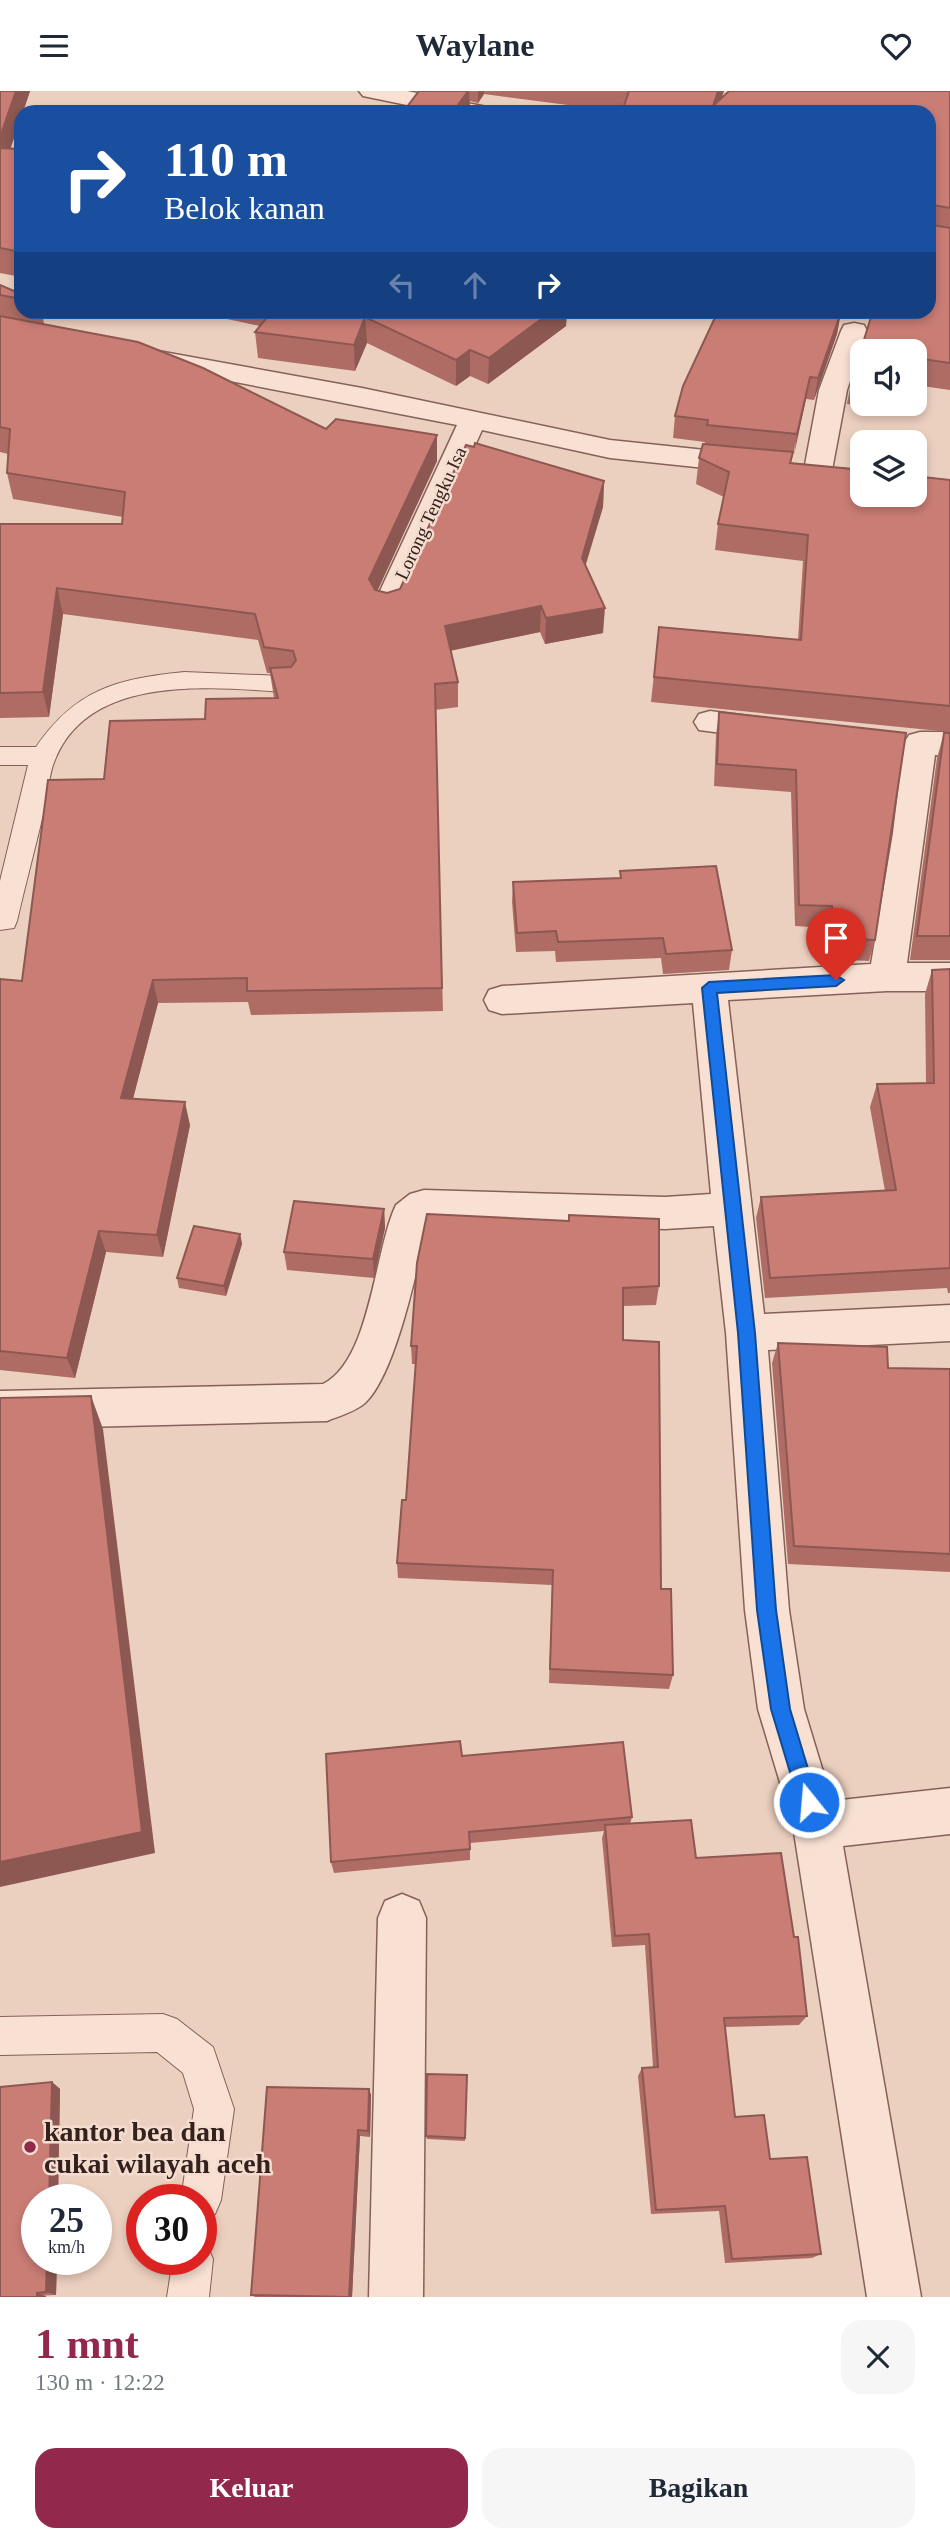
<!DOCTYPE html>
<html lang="id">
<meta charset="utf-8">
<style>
:root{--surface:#fff;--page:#f6f6f7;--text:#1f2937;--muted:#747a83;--accent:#92294c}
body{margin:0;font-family:Georgia,serif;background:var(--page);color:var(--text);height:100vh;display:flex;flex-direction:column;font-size:26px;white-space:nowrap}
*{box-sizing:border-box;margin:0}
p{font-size:23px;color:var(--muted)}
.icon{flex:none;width:38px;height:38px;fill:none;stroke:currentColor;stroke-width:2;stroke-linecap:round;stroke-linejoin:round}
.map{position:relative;height:2206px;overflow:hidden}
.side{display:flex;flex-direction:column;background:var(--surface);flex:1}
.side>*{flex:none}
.hud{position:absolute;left:14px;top:14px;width:922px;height:214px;border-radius:21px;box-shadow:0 4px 10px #0003;background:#1a4fa0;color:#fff;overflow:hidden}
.controls{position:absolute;left:850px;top:248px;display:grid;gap:14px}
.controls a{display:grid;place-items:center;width:77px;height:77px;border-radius:14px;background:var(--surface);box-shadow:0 4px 10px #0003;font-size:35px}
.speed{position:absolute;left:21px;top:2093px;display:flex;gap:14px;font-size:35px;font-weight:700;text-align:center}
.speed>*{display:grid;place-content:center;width:91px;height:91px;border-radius:50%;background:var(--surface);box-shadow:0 4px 10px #0003;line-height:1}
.speed small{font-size:18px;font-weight:400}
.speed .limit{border:10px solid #d22;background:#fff;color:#111}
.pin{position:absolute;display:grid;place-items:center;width:60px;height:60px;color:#fff;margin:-72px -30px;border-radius:50% 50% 50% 0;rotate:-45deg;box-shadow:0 0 7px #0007}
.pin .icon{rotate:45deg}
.me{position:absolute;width:77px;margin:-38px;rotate:343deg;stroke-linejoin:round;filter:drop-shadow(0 0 5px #0008)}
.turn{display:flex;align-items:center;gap:24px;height:147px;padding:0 35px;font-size:32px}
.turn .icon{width:91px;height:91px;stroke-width:2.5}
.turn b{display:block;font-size:49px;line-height:60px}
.lanes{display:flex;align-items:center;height:66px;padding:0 35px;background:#0003;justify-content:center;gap:35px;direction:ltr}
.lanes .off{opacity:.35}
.round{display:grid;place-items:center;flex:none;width:74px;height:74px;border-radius:21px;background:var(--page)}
.summary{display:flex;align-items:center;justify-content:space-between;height:119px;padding:0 35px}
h1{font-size:42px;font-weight:700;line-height:52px;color:var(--accent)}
.cta{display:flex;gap:14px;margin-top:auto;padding:14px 35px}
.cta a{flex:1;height:80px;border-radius:21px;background:var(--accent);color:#fff;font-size:28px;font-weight:700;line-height:80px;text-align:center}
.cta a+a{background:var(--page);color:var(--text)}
header{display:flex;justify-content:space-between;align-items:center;height:91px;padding:0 35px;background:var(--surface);font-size:32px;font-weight:700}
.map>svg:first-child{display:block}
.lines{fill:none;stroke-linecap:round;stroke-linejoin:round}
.lane-casing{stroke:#856158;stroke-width:2}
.street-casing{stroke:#856158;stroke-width:3}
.lane{fill:#f8e0d2;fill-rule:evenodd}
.street{fill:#f8e0d2;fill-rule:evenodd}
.wall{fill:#ae6c65}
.shaded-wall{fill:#8d5852}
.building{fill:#ca7d75;stroke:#8d5852;stroke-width:2}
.route{fill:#1a73e8;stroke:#114b97;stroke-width:2}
.poi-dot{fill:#92294c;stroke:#f4ddce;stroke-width:2.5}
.labels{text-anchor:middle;stroke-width:5;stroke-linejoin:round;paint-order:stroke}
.far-street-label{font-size:19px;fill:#34201c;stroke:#f4ddce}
.near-poi-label{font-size:28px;font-weight:bold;fill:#34201c;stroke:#f4ddce;text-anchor:start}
</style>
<header><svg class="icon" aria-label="menu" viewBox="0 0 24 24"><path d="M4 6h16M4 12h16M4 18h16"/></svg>Waylane<svg class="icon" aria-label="heart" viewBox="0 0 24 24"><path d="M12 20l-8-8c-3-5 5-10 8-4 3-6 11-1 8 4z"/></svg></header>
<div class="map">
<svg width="950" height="2206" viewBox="0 0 950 2206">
<rect width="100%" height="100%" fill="#ecd0bf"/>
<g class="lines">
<defs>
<g id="lane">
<path d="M184 581 284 585 293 587 296 593 293 599 284 601C210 596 89 583 55 669 49 682 49 697 46 711 37 751 26 790 17 830L14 837 0 839V790L28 674H0V656H36C76 598 117 588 184 581Z"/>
<path d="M163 1923 177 1928 213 1956 234 2018 221 2109 215 2123 201 2129V2109H181L194 2018 183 1982 157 1961 0 1964V1926Z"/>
<path d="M201 2151 207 2154 213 2168 209 2206H167L173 2168H201Z"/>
</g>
<g id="street">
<path d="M359 0H407L487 16 490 21H441L363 5Z"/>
<path d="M854 232 864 234 867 240 847 299 832 379 828 385 818 388 808 385 804 379 819 299 841 240 844 234Z"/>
<path d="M147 258 362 297 610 349 753 364 763 367 767 373 763 379 753 382 610 367 482 339 403 515 399 522 388 525 377 522 373 515 457 334 137 272 133 266 137 260Z"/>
<path d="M710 620 779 629 784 637 779 645 768 648 699 639 694 631 699 623Z"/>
<path d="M920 641H950V665L935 664 907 872H950V900H887L728 909 764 1223 950 1214V1250L768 1259 789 1519 804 1618 832 1710 950 1697V1743L843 1755 921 2206H867L793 1735 758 1618 745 1519 726 1242 714 1135 665 1138 431 1131 427 1135C417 1178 396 1281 366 1311 357 1320 339 1325 327 1330L0 1338V1300L323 1293C371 1269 374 1160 396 1114L410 1103 424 1099 665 1106 711 1103 693 912 502 923 489 919 484 909 489 899 502 895 871 873 893 742 904 652 909 644Z"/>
<path d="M402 1803 419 1810 426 1827 423 2206H369L378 1827 385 1810Z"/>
</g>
</defs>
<use href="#lane" class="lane-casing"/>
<use href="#street" class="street-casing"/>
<use href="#lane" class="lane"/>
<use href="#street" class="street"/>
</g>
<g class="wall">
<path d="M0 0H30L23 21H21V27L10 57 21 58V186L0 182Z"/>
<path d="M419 0H724L721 7 729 0H950V299L915 294V261H863V313H873V317L847 313 852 287 872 223 880 224 881 220H929V21H622L484 3 478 12 470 10V21H403Z"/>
<path d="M0 194 21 203V220H42L44 233 326 338 437 370 377 499 387 502 400 498 604 390 603 416 585 475 603 542 545 553 540 541 450 559 458 591V616L435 619 443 920 251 924 248 911 158 912 133 1008 190 1034 163 1166 106 1161 75 1287 0 1279V888L22 890 104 688 205 628 274 607 270 582H267L258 549 63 523 49 626 0 627V433H122L123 426 13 408 7 382 8 363 0 361Z"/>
<path d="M190 220H567L566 235 488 293 470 285 456 295 367 252 355 280 258 267 255 241 260 235Z"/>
<path d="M841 221 837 243 814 309 806 308 791 372 950 389V641L651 611 659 536 798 549 803 470 715 459 718 433 724 406 696 393 699 367 705 351 673 347 675 325Z"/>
<path d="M719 621 906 642 875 849 869 870 829 868 827 837 795 835 791 701 714 695 716 644Z"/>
<path d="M944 642H950V869H910L937 667Z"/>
<path d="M620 780 732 859 729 879 663 883 661 867 556 871 555 860 516 861 512 811 513 791 620 787Z"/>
<path d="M950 878V1202H948L947 1197 765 1207 756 1127 761 1106 885 1100 870 1016 877 993 926 992 925 903 932 879Z"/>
<path d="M384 1118 385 1137 374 1187 287 1179 284 1161Z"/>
<path d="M240 1143 242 1153 226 1205 179 1197 177 1187Z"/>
<path d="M417 1172 659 1195 656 1214 623 1215V1249L661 1498 673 1584 669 1598 549 1592 552 1494 398 1487 397 1472 406 1409 416 1273H412L411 1255Z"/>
<path d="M778 1252 888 1277 950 1278V1481L788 1473 772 1272Z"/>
<path d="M462 1665 632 1726 630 1733 696 1767 794 1846 807 1925 799 1934 725 1936 735 2026 770 2068 821 2163 812 2167 725 2172 719 2120 651 2123 638 1985 642 1977 653 1976 645 1854 612 1856 602 1747 604 1740 470 1752V1769L334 1782 331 1771Z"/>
<path d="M467 1984 465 2050 427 2048 426 2045Z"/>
<path d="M52 1991 60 1998 58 2109H37V2168H57L56 2204 0 2206Z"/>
<path d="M369 1998 371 2004 370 2046 360 2045 352 2206H255L251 2204Z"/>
</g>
<g class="shaded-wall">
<path d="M16 0H30L23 21H21V27L2 82 0 74V46Z"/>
<path d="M468 0H469L470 21H453Z"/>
<path d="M478 0H484V3L478 12Z"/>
<path d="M718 0H724L717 21 713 15Z"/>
<path d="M552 220H567L566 235 488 293 489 267Z"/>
<path d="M841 221 837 243 814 309 818 287Z"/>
<path d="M365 226 367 252 355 280 354 254Z"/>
<path d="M470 259V285L456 295V269Z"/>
<path d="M810 286 806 308 794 364 797 343Z"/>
<path d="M437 344V370L371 514 369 488Z"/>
<path d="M604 390 603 416 580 493 582 467Z"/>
<path d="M57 497 63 523 49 626 43 601Z"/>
<path d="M541 515 540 541 445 561V535Z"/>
<path d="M605 517 603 542 545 553 546 527Z"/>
<path d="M153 889 158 912 127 1030 121 1007Z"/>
<path d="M185 1011 190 1034 163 1166 157 1144Z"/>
<path d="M384 1118 385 1137 374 1187 373 1168Z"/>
<path d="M99 1140 106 1161 75 1287 67 1267Z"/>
<path d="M240 1143 242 1153 226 1205 224 1195Z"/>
<path d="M91 1305 103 1338 155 1762 0 1796V1771Z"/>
<path d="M52 1991 60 1998 58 2109H49Z"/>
<path d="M369 1998 371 2004 370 2046 368 2040Z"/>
<path d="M358 2039 360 2045 352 2206H349Z"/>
<path d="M47 2168H57L56 2204 46 2201Z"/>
<path d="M37 2202 46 2205V2206H37Z"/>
</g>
<g class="building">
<path d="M0 0H16L0 46Z"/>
<path d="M419 0H468L453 21H403Z"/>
<path d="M629 0H718L713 15 729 0H950V117L933 114 932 134 950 137V272L915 267V261H863V289L852 287 872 223 880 224 881 220H929V21H622Z"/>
<path d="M0 57 21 58V161L0 157Z"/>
<path d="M0 194 21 203V208L0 204Z"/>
<path d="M272 220H552L489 267 470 259 456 269 365 226 354 254 255 241Z"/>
<path d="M718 220 841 221 818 287 810 286 797 343 707 334 708 329 675 325 683 295Z"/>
<path d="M0 225 138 251 203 277 326 338 336 328 437 344 369 488 375 499 387 502 400 498 466 354 474 356 475 352 604 390 582 467 605 517 546 527 541 515 445 535 458 591 435 593 442 897 247 900V887L153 889 121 1007 185 1011 157 1144 99 1140 67 1267 0 1260V888L22 890 48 689 104 688 110 630 205 628 206 608 278 607 270 577 291 576 296 569 293 560 264 556 255 523 57 497 43 601 0 602V433H122L125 401 7 382 10 338 0 336Z"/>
<path d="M703 353 793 361 790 372 863 379V404H915V385L950 389V615L654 586 659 536 801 549 808 444 718 433 729 381 699 367Z"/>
<path d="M719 621 906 642 875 849 834 847 832 815 799 814 796 679 717 673Z"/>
<path d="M944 642H950V845H917Z"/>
<path d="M716 775 732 859 666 863 663 847 558 851 556 840 517 842 513 791 621 787 620 780Z"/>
<path d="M950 878V1177L770 1187 761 1106 896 1099 877 993 934 992 932 879Z"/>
<path d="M294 1110 384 1118 373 1168 284 1161Z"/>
<path d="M427 1123 569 1130V1124L659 1128V1195L623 1197V1249L659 1251 661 1498H671L673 1584 550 1578 553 1479 397 1472 402 1409H406L417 1255H411L417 1172Z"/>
<path d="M194 1135 240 1143 224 1195 177 1187Z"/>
<path d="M778 1252 887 1256 888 1277 950 1278V1463L794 1455Z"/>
<path d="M91 1305 142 1741 0 1771V1307Z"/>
<path d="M460 1650 462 1665 623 1651 632 1726 469 1741 470 1758 331 1771 326 1663Z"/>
<path d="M691 1729 696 1767 781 1762 794 1846H798L807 1925 724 1927 735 2026 764 2024 770 2068 807 2066 821 2163 732 2168 725 2115 656 2119 642 1977 658 1976 649 1843 615 1845 605 1734Z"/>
<path d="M427 1983 467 1984 465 2047 426 2045Z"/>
<path d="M52 1991 49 2109H37V2168H47L46 2201 37 2202V2206H0V1996Z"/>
<path d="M267 1996 369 1998 368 2040 358 2039 349 2206 251 2204Z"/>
</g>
<path class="route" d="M836 884 844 889 836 895 717 902 755 1242 776 1519 790 1618 818 1711 816 1718 809 1721 802 1718 799 1711 771 1618 757 1519 738 1242 702 897 709 891Z"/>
<circle class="poi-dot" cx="30" cy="2056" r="7"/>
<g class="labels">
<g class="far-street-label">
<text transform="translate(430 422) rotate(-65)" y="7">Lorong Tengku Isa</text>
</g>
<g class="near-poi-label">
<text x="44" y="2050">kantor bea dan<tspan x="44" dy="32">cukai wilayah aceh</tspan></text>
</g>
</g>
</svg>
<div class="controls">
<a><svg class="icon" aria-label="sound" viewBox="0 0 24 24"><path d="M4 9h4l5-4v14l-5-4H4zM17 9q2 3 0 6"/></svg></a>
<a><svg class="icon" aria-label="layers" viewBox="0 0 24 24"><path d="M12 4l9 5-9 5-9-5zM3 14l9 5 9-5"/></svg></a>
</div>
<div class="speed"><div>25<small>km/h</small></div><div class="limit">30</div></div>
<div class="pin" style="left:836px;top:889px;background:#d93025"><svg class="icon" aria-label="arrive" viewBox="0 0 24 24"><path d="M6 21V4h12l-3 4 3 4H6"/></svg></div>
<svg class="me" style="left:809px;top:1711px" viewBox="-20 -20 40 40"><circle r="17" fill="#1a73e8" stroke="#fff" stroke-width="3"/><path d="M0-11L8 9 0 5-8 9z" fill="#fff"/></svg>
<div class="hud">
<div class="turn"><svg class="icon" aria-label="right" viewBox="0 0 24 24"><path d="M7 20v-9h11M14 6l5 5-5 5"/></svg><div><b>110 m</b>Belok kanan</div></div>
<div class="lanes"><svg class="icon off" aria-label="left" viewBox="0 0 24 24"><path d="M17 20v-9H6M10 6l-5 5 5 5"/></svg><svg class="icon off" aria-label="ahead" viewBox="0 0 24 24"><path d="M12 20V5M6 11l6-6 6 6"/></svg><svg class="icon" aria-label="right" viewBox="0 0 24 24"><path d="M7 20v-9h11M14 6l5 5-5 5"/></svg></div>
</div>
</div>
<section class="side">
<div class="summary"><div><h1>1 mnt</h1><p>130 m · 12:22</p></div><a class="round"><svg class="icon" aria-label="close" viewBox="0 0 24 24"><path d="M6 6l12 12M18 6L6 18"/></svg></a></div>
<div class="cta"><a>Keluar</a><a>Bagikan</a></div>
</section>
